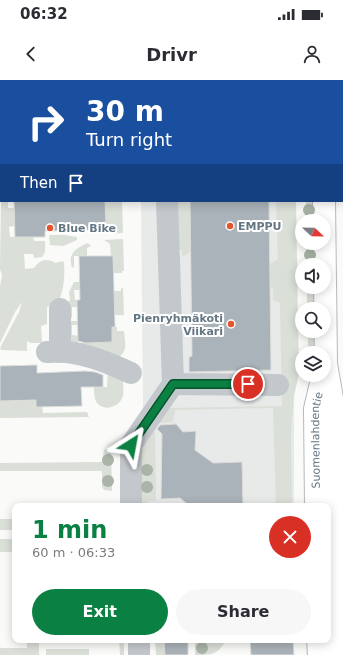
<!DOCTYPE html>
<meta charset="utf-8">
<style>
:root{--surface:#fff;--page:#f7f7f7;--text:#2b2b33;--muted:#7c7c81;--accent:#0b8043}
body{margin:0;font-family:"DejaVu Sans",sans-serif;background:var(--page);color:var(--text);height:100vh;display:flex;flex-direction:column;font-size:15px;white-space:nowrap}
*{box-sizing:border-box;margin:0}
p{font-size:13px;color:var(--muted)}
.icon{flex:none;width:22px;height:22px;fill:none;stroke:currentColor;stroke-width:2;stroke-linecap:round;stroke-linejoin:round}
.map{position:relative;flex:1;overflow:hidden}
.sheet{position:absolute;left:12px;top:423px;width:319px;height:140px;display:flex;flex-direction:column;background:var(--surface);border-radius:8px;box-shadow:0 2px 10px #0003}
.sheet>*{flex:none}
.guide{position:absolute;left:0px;top:0px;width:343px;height:122px;box-shadow:0 2px 10px #0003;background:#1a4fa0;color:#fff;overflow:hidden}
.needle{width:26px;rotate:112deg}
.tools{position:absolute;left:295px;top:134px;display:grid;gap:8px}
.tools a{display:grid;place-items:center;width:36px;height:36px;border-radius:50%;background:var(--surface);box-shadow:0 2px 10px #0003;font-size:20px}
.pin{position:absolute;display:grid;place-items:center;width:34px;height:34px;color:#fff;margin:-17px;border:2px solid #fff;border-radius:50%;box-shadow:0 1px 4px #0007}
.me{position:absolute;width:44px;margin:-22px;rotate:34deg;stroke-linejoin:round;filter:drop-shadow(0 0 3px #0008)}
.turn{display:flex;align-items:center;gap:14px;height:84px;padding:0 20px;font-size:18px}
.turn .icon{width:52px;height:52px;stroke-width:2.5}
.turn b{display:block;font-size:28px;line-height:34px}
.then{display:flex;align-items:center;height:38px;padding:0 20px;background:#0003;gap:8px;font-size:15px}
.round{display:grid;place-items:center;flex:none;width:42px;height:42px;border-radius:21px;background:var(--page)}
.headline{display:flex;align-items:center;justify-content:space-between;height:68px;padding:0 20px}
h1{font-size:24px;font-weight:700;line-height:30px;color:var(--accent)}
.cta{display:flex;gap:8px;margin-top:auto;padding:8px 20px}
.cta a{flex:1;height:46px;border-radius:24px;background:var(--accent);color:#fff;font-size:16px;font-weight:700;line-height:46px;text-align:center}
.cta a+a{background:var(--page);color:var(--text)}
.status{display:flex;justify-content:space-between;align-items:center;height:28px;padding:0 20px;background:var(--surface);direction:ltr}
.status svg{height:11px;fill:currentColor}
header{display:flex;justify-content:space-between;align-items:center;height:52px;padding:0 20px;background:var(--surface);font-size:18px;font-weight:700}
.map>svg:first-child{display:block}
.built{fill:#e8e9e9}
.green{fill:#dadfd7}
.building{fill:#aab3b9;stroke:#dcdcda}
.lines{fill:none;stroke-linecap:round;stroke-linejoin:round}
.major-casing{stroke:#b5babe;stroke-width:24}
.minor{stroke:#c3c8cc;stroke-width:22}
.major{stroke:#fff;stroke-width:22}
.tree{fill:#aab4a7}
.route-casing{stroke:#07532c;stroke-width:10}
.route{stroke:#0b8043;stroke-width:7}
.poi-dot{fill:#e4572e;stroke:#fff;stroke-width:1.5}
.labels{text-anchor:middle;stroke-width:4;stroke-linejoin:round;paint-order:stroke}
.poi-label{font-size:11px;font-weight:bold;fill:#657683;stroke:#fff;text-anchor:start}
.street-label{font-size:11px;fill:#657683;stroke:#fff}
</style>
<div class="status"><b>06:32</b><svg viewBox="0 0 49 12"><path d="M0 12V9h3v3zM5 12V6h3v6zM10 12V3h3v9zM15 12V0h3v12zM26 1h20v11H26zM47 4h2v5h-2z"/></svg></div>
<header><svg class="icon" aria-label="back" viewBox="0 0 24 24"><path d="M15 5l-7 7 7 7"/></svg>Drivr<svg class="icon" aria-label="person" viewBox="0 0 24 24"><circle cx="12" cy="8" r="4"/><path d="M4 21q1-7 8-7t8 7"/></svg></header>
<div class="map">
<svg width="343" height="575" viewBox="0 0 343 575">
<rect width="100%" height="100%" fill="#fafaf8"/>
<path class="built" d="M141 121H294V426H144Z"/>
<g class="green">
<path d="M0 0H103V1H1L0 99Z"/>
<rect x="151" y="0" width="143" height="1"/>
<path d="M1 121H8V128H14V146L9 147 10 157H33L34 161H45V172L42 177 34 178 33 174H24L25 189 34 188C39 181 46 177 55 183L63 181 64 183C65 197 64 208 59 221L47 227V244L41 246 42 263H31L27 261V271L1 270 0 268 19 232 22 222 15 232 0 263V206L2 195 0 189Z"/>
<path d="M105 121H122L123 153 100 154 91 150V146H106Z"/>
<path d="M176 121H190L191 171 186 175 182 176V170H176Z"/>
<path d="M276 121H296L299 294 294 316 291 353 292 426H276L273 328 175 330 173 342 159 343 170 328 282 326 280 223 273 220V209L270 206H265V184H270L278 179Z"/>
<path d="M306 121H313L314 141H306Z"/>
<path d="M49 155H65L77 157V160L63 166 50 165Z"/>
<path d="M123 159 124 191H122V193H114L113 176H111L110 164 104 160Z"/>
<path d="M88 163 91 166 87 168V176H74V188L72 187C67 174 77 167 88 163Z"/>
<path d="M306 163H314V185H307Z"/>
<path d="M74 202H80V210H74L75 220H77V227H72V238H69L68 222 70 220 69 212Z"/>
<rect x="307" y="207" width="7" height="22"/>
<path d="M121 208H123L124 235H111V221H114V211H121Z"/>
<path d="M70 241H77V245H72V255L78 256V263L112 262V247H117V251H124C125 264 129 274 114 279L68 261Z"/>
<rect x="308" y="251" width="6" height="22"/>
<path d="M108 290 123 300C123 305 124 312 123 316 120 327 104 332 97 323 94 319 94 312 94 307H107Z"/>
<path d="M19 317V321L36 320V327H42L43 333 87 332 89 337 0 338V321Z"/>
<path d="M153 345 155 351 156 421H148V426H139L141 368Z"/>
<path d="M106 369 111 370 112 411 104 410 102 407V391H0V383L102 382 104 370Z"/>
<rect x="0" y="439" width="15" height="11"/>
<rect x="0" y="459" width="15" height="13"/>
<path d="M27 560H39V575H0V568H27Z"/>
<path d="M119 560H124V575H120Z"/>
<path d="M155 560H164L165 575H156Z"/>
<path d="M195 560H226C218 575 211 575 195 575Z"/>
<rect x="46" y="569" width="43" height="6"/>
</g>
<g class="building">
<path d="M14 121H105L106 146H91V150L45 151V157H15Z"/>
<path d="M190 121H269L271 290 189 292V277L192 276Z"/>
<path d="M79 176H113L115 247H112V262L86 263 78 261 77 220H80Z"/>
<path d="M37 285V293L85 291 95 292 103 295V307H81L82 326 36 327V320L0 321V286Z"/>
<path d="M176 344 183 352 196 351 195 370 213 383 242 382 243 426H196L194 424H187L180 418 161 419 162 354 157 349 160 345Z"/>
<path d="M164 560H188V575H165Z"/>
<path d="M250 560H293L294 575H251Z"/>
</g>
<g class="lines">
<defs>
<g id="major">
<path d="M322 0V1"/>
<path d="M324 121 326 284 334 330 335 367 333 448 335 575"/>
<path id="s1" d="M316 426 315 329 323 295"/>
<path d="M318 560 319 575"/>
</g>
</defs>
<use href="#major" class="major-casing"/>
<g class="minor">
<path d="M120 0V1"/>
<path d="M167 121 173 304 278 305"/>
<path d="M60 229V272"/>
<path d="M47 272C53 272 59 271 66 272 88 274 111 284 131 293"/>
<path d="M131 426V365L173 304"/>
<path d="M139 575V560"/>
</g>
<use href="#major" class="major"/>
</g>
<g class="tree">
<circle cx="309" cy="130" r="6"/>
<circle cx="310" cy="175" r="6"/>
<circle cx="108" cy="380" r="6"/>
<circle cx="147" cy="390" r="6"/>
<circle cx="108" cy="401" r="6"/>
<circle cx="147" cy="407" r="6"/>
<circle cx="202" cy="568" r="6"/>
</g>
<g class="lines">
<defs>
<path id="route" d="M131 365 173 304H248"/>
</defs>
<use href="#route" class="route-casing"/>
<use href="#route" class="route"/>
</g>
<g class="poi-dot">
<circle cx="230" cy="146" r="4"/>
<circle cx="50" cy="148" r="4"/>
<circle cx="231" cy="244" r="4"/>
</g>
<g class="labels">
<g class="poi-label">
<text x="238" y="150">EMPPU</text>
<text x="58" y="152">Blue Bike</text>
<text x="223" y="242" text-anchor="end">Pienryhmäkoti<tspan x="223" dy="13">Viikari</tspan></text>
</g>
<g class="street-label">
<text dy="4" stroke="none"><textPath href="#s1" startOffset="66">Suomenlahdentie</textPath></text>
</g>
</g>
</svg>
<div class="tools">
<a><svg class="needle" viewBox="-14 -14 28 28"><path d="M0-13l5 13h-10z" fill="#e53935"/><path d="M0 13l5-13h-10z" fill="#7c7c81"/></svg></a>
<a><svg class="icon" aria-label="sound" viewBox="0 0 24 24"><path d="M4 9h4l5-4v14l-5-4H4zM17 9q2 3 0 6"/></svg></a>
<a><svg class="icon" aria-label="search" viewBox="0 0 24 24"><circle cx="10" cy="10" r="6"/><path d="M15 15l6 6"/></svg></a>
<a><svg class="icon" aria-label="layers" viewBox="0 0 24 24"><path d="M12 4l9 5-9 5-9-5zM3 14l9 5 9-5"/></svg></a>
</div>
<div class="pin" style="left:248px;top:304px;background:#d93025"><svg class="icon" aria-label="arrive" viewBox="0 0 24 24"><path d="M6 21V4h12l-3 4 3 4H6"/></svg></div>
<svg class="me" style="left:131px;top:365px" viewBox="-20 -20 40 40"><path d="M0-17L14 15 0 8-14 15z" fill="#0b8043" stroke="#fff" stroke-width="4"/></svg>
<div class="guide">
<div class="turn"><svg class="icon" aria-label="right" viewBox="0 0 24 24"><path d="M7 20v-9h11M14 6l5 5-5 5"/></svg><div><b>30 m</b>Turn right</div></div>
<div class="then">Then<svg class="icon" aria-label="arrive" viewBox="0 0 24 24"><path d="M6 21V4h12l-3 4 3 4H6"/></svg></div>
</div>
<section class="sheet">
<div class="headline"><div><h1>1 min</h1><p>60 m · 06:33</p></div><a class="round" style="background:#d93025;color:#fff"><svg class="icon" aria-label="close" viewBox="0 0 24 24"><path d="M6 6l12 12M18 6L6 18"/></svg></a></div>
<div class="cta"><a>Exit</a><a>Share</a></div>
</section>
</div>
